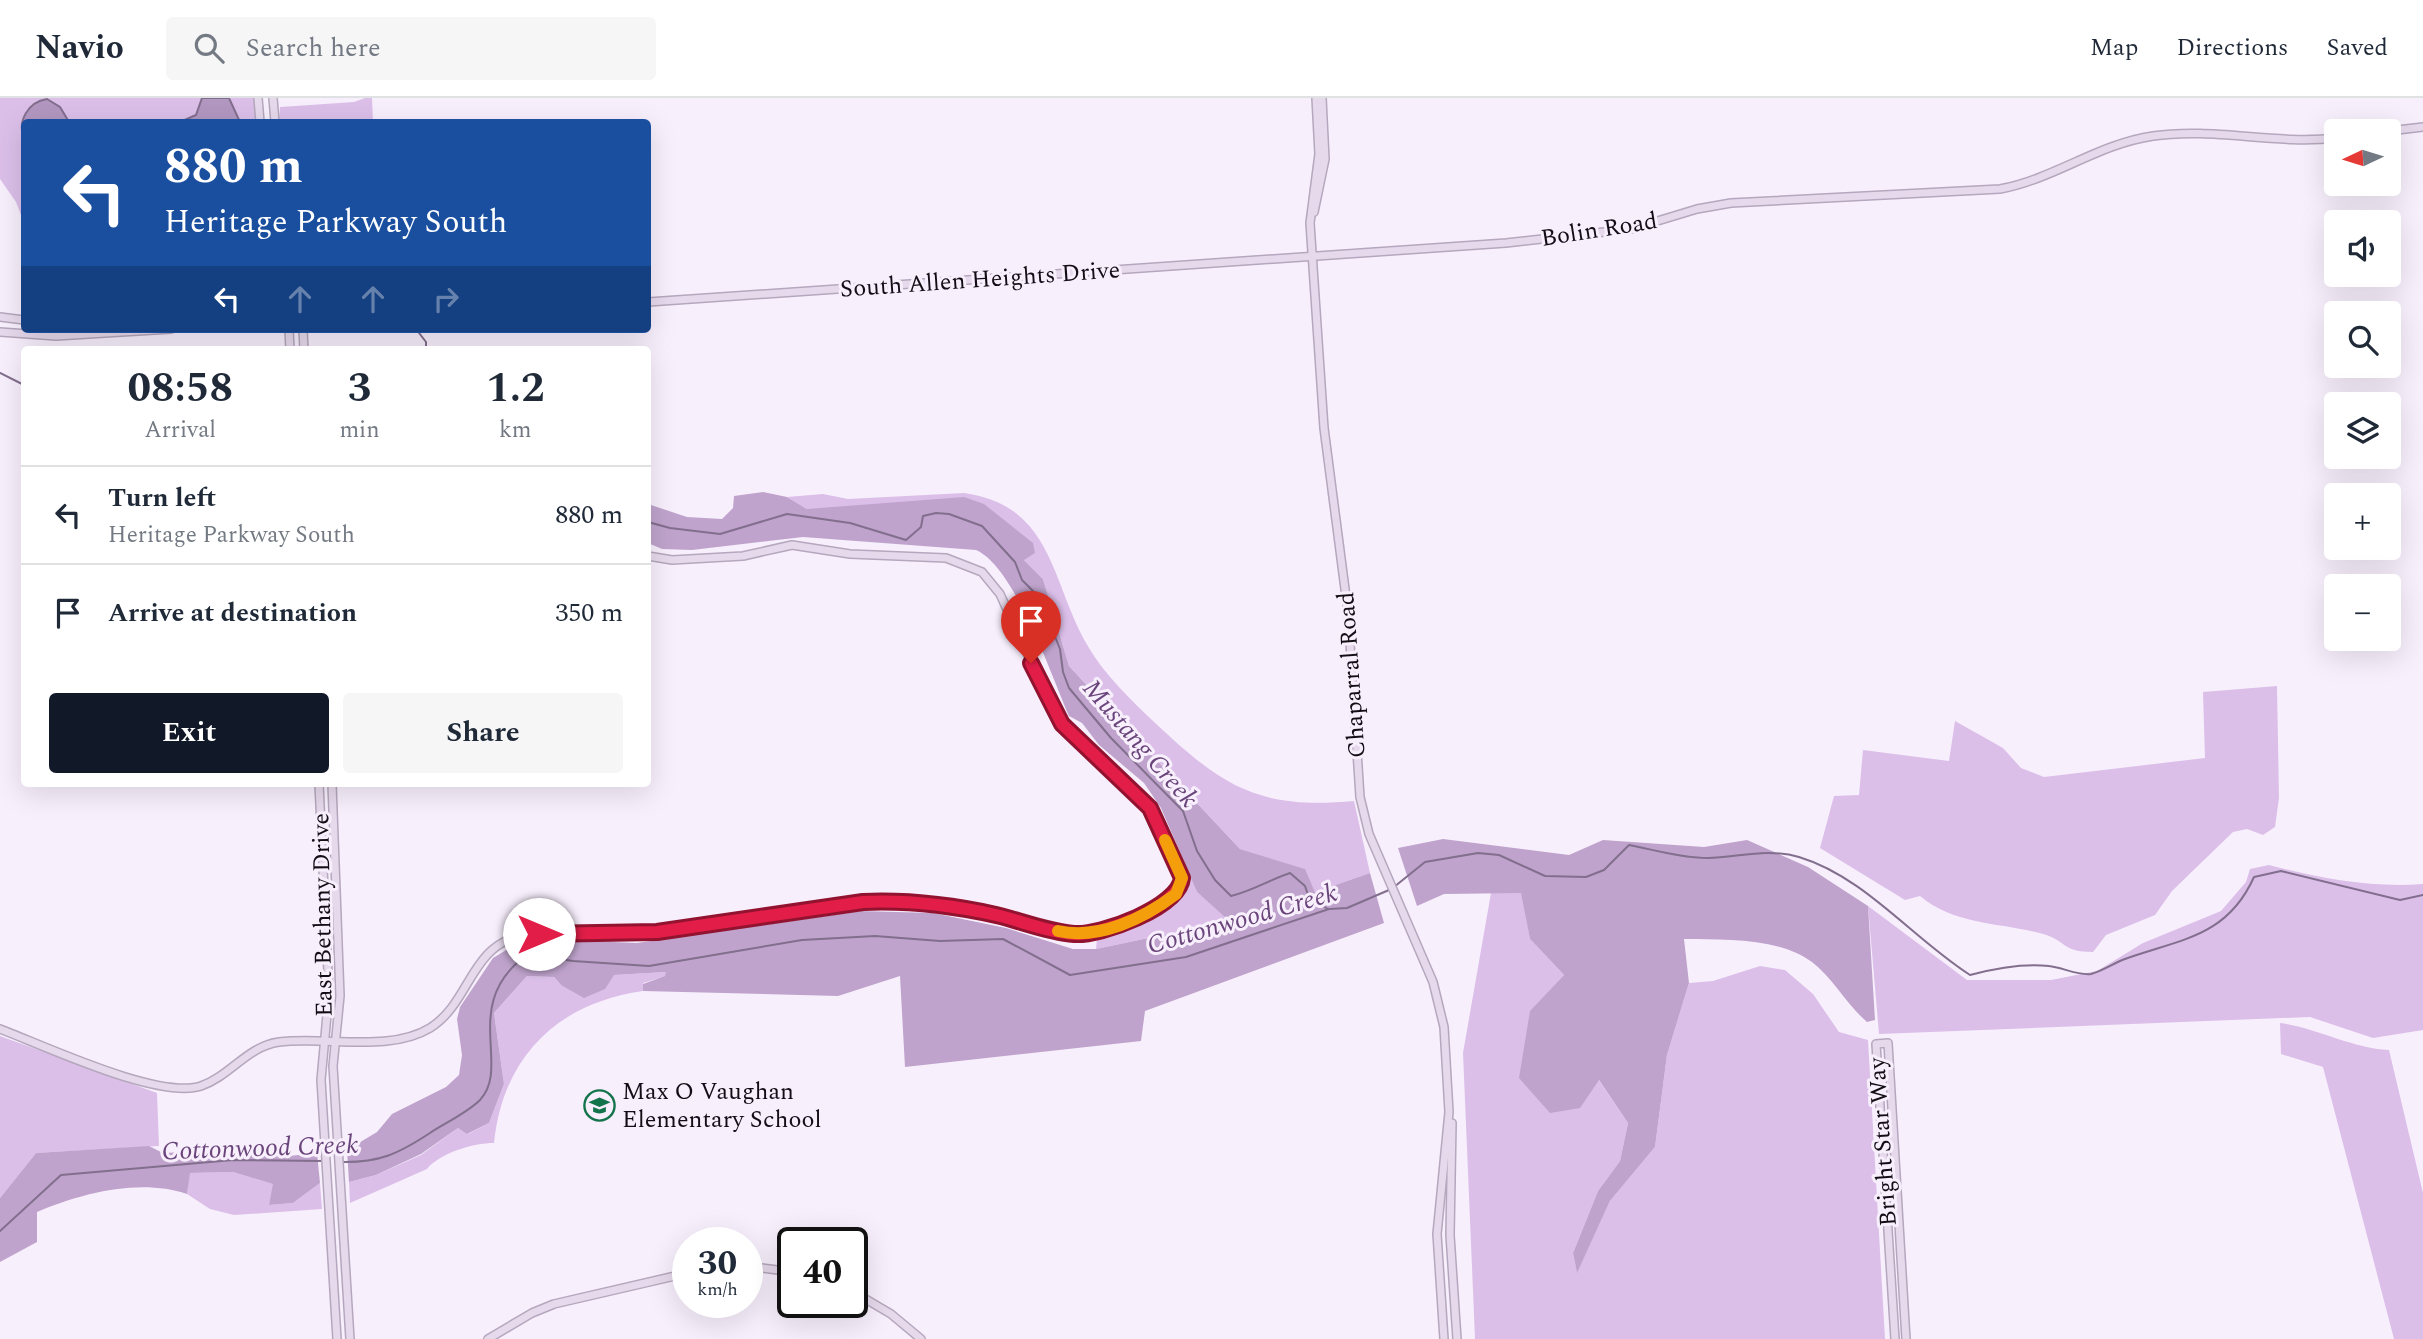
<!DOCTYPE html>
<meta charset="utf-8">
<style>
:root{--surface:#fff;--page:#f6f6f7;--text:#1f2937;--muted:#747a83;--line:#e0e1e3;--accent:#111827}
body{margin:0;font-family:Spectral,serif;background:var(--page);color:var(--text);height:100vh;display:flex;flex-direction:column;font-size:26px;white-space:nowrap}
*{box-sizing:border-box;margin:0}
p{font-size:23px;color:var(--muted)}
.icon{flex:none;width:38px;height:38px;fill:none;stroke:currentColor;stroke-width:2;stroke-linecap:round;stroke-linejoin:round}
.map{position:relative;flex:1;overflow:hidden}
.details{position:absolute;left:21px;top:248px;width:630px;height:441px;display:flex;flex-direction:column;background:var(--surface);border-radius:7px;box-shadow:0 7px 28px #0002}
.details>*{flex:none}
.banner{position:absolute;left:21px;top:21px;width:630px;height:214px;border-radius:7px;box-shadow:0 7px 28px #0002;background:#1a4fa0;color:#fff;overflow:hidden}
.needle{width:46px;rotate:266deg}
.buttons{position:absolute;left:2324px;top:21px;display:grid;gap:14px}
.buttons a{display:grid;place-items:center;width:77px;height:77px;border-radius:7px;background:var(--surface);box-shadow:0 7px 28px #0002;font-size:35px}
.speed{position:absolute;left:672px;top:1129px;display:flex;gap:14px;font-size:35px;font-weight:700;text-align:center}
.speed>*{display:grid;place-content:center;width:91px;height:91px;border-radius:50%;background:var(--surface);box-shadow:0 7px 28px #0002;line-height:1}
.speed small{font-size:18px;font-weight:400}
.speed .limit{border:4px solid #111;border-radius:10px;background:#fff;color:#111}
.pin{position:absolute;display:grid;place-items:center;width:60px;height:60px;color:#fff;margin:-72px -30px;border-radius:50% 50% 50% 0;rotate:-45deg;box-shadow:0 0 7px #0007}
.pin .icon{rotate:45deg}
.me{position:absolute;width:77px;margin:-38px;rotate:90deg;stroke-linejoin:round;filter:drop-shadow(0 0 5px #0008)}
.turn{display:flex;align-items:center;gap:24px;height:147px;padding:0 28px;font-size:32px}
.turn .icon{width:91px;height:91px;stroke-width:2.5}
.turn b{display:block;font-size:49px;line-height:60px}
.lanes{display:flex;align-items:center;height:66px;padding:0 28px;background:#0003;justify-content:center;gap:35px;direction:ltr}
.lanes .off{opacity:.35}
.eta{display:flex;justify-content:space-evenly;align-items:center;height:119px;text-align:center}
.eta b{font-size:42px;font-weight:700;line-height:49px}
.button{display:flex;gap:14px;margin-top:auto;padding:14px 28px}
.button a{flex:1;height:80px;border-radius:7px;background:var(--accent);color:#fff;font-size:28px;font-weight:700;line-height:80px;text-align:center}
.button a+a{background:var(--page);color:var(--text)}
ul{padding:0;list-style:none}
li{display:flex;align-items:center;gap:21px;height:98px;padding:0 28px;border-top:2px solid var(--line)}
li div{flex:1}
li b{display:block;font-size:26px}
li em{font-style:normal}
header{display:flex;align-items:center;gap:42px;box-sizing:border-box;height:98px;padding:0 35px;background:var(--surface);border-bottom:2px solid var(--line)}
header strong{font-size:33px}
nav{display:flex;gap:38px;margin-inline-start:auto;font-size:24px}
.search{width:490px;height:63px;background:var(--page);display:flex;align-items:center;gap:18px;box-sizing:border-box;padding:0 24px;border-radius:7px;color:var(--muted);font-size:26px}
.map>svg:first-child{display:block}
.green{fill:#dbbfe9}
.forest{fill:#bfa3cc}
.water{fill:#b297c0;stroke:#826e8d;stroke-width:2}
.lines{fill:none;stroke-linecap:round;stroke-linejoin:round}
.stream{stroke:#826e8d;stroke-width:2}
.secondary-casing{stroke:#b5a7bd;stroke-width:10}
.secondary{stroke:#e6d9ec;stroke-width:7}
.route-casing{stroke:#92132f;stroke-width:18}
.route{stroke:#e11d48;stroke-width:12}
.slow{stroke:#f59e0b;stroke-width:12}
.labels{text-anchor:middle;stroke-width:6;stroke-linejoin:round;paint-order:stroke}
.street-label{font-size:24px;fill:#130d15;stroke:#f8effd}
.poi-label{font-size:24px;fill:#130d15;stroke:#f8effd;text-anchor:start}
.water-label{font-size:26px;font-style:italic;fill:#6a457b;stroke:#f8effd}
</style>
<header>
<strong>Navio</strong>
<div class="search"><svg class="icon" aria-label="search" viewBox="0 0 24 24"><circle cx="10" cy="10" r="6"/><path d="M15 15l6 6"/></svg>Search here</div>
<nav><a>Map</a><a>Directions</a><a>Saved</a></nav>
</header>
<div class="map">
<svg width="2423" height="1241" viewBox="0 0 2423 1241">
<rect width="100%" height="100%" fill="#f8effd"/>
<g class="green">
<path d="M0 0H256L258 24H24V125L16 104 0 81Z"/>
<path d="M365 0H372L373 24H279L280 9 354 4Z"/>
<path d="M964 395C1055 408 1050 485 1089 550 1105 577 1130 601 1152 622 1221 687 1256 712 1354 703L1370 775 1315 794 1304 771 1240 751 1069 568 1043 481 1024 462 807 411 787 399 823 396 848 401Z"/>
<path d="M2277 588 2279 700 2275 729 2263 737 2247 731 2233 734 2172 793 2155 817 2106 837 2093 854C2062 854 2067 843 2043 836 2000 824 1956 828 1920 798L1905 802 1820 750 1834 698 1859 697 1863 652 1949 663 1955 623 2003 650 2021 670 2044 679 2205 660 2203 594Z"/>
<path d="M2269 767C2320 780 2370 790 2423 786V932L2373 940 2310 919 1879 936 1868 808 1967 882H2051L2097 873 2143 845 2221 813 2246 784 2250 771Z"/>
<path d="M1191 778 1197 794 1227 820 1220 831 1177 834 1096 851 1097 841 1174 804Z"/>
<path d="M1491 795H1522L1530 841 1564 877 1530 914 1598 981 1628 1025 1620 1063 1598 1093 1573 1155 1577 1174 1610 1103 1655 1049 1667 957 1689 885 1713 883 1760 868 1785 872 1813 896 1839 934 1868 942 1885 1241H1475L1463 955Z"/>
<path d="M666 874V878L643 885V893C558 905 503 958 494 1045 473 1045 440 1055 427 1071L350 1105 349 1084 376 1077 421 1057 458 1030 468 1036 489 1025 504 986 494 915 527 878 554 879 561 887 613 877Z"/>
<path d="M2280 925C2318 930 2351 950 2389 952L2423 1095V1241H2394L2323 969 2281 956Z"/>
<path d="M0 938 157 995 159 1048 36 1055 0 1100Z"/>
<path d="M233 1074 274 1086 269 1107 293 1105 320 1085 322 1111 234 1117 210 1111 187 1096 189 1075Z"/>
</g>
<g class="forest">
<path d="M763 394 787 399 807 411 964 399 984 406 1033 445 1035 455 1024 462 1043 481 1069 568 1106 608 1240 751 1305 771 1315 794 1370 775 1384 825 1145 913 1141 943 905 969 900 878 838 898 643 893V886L665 878 666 874 614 877 605 891 584 900 561 887 554 879 527 878 494 915 504 986 489 1025 467 1036 458 1030 421 1056 376 1077 349 1084 347 1052 377 1034 392 1016 446 989 459 977 462 957 457 921 460 909 493 860 513 848 539 841 637 845 861 813 933 815 1006 830 1073 851H1096L1177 834 1219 831 1226 820 1197 794 1161 710 1144 685 1099 647 1082 625 1069 618C1051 577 1015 469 976 452L803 439 692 452 662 451 648 445V406L687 419 722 421 733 410 734 398Z"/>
<path d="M1443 741 1569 757 1603 742 1704 749 1747 742 1808 769 1868 808 1875 922 1867 924C1847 907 1832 879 1812 864 1778 839 1724 842 1684 841L1689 885 1667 957 1655 1049 1610 1103 1577 1175 1573 1155 1598 1093 1620 1063 1628 1025 1599 982 1580 1010 1550 1015 1519 980 1530 913 1564 877 1530 841 1521 795 1444 796 1417 808 1398 750Z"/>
<path d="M149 1048 163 1055 233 1052 262 1058H289L317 1055 320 1085 293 1105 269 1107 273 1086 233 1074 190 1075 187 1096C140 1080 82 1095 37 1114V1144L0 1164V1100L36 1055Z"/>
</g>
<g class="water">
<path d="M202 0H229L240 24H180L196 17Z"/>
<path d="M47 1 60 9 69 24H24V41C17 23 28 4 47 1Z"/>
</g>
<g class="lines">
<g class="stream">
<path d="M416 231 426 244V252"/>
<path d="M0 275 24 287"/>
<path d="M648 424 670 430 720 436 787 416 850 425 906 442 921 429 923 418 936 415 949 416 982 428 1015 464 1022 482 1039 499 1060 551 1063 574 1069 590 1111 640 1183 713 1197 753 1215 782 1231 798C1252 793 1269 782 1290 775L1305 788 1309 800 1328 811"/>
<path d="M1394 789 1425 764 1478 755 1499 757 1545 778 1586 779 1604 772 1629 747C1655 752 1682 760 1708 760 1739 759 1768 750 1799 759 1865 779 1912 840 1970 877 1996 870 2022 865 2049 868 2061 869 2079 878 2091 876 2102 873 2114 865 2125 861 2181 841 2227 839 2254 779L2281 773 2400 802 2423 797"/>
<path d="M340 1064C379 1065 398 1056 430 1035 445 1025 467 1015 480 1002 512 968 459 905 528 856L573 863 649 868 802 842 875 838 940 843 1003 841 1070 877 1186 859 1329 811 1347 810 1389 792"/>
<path d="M0 1133 61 1077 233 1062 324 1063"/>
</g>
<defs>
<g id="secondary">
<path d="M258 0 260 24"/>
<path d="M273 0 275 24"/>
<path d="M1316 0 1319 56 1310 125 1324 330 1348 514 1360 699 1369 736 1433 884 1444 929 1449 1014 1437 1136 1444 1241"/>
<path d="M2389 33 2423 29"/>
<path d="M1314 114 1325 61 1322 0"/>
<path d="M648 204 1506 145 1631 131 1697 111 1731 105 2000 91C2054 81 2098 46 2153 38 2213 29 2275 47 2336 40"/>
<path d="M0 219 24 222"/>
<path d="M289 231 290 252"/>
<path d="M303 231 304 252"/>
<path d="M0 234 56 238 171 231"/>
<path d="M319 686 329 895 321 982 337 1241"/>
<path d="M332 686 340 898 333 968 350 1241"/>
<path d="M0 931C45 948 159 1002 201 988 230 978 248 948 279 944 326 938 389 955 430 930 470 905 470 849 520 838 564 828 613 838 658 833 726 826 794 813 863 804 908 802 951 807 995 817 1026 824 1057 839 1089 836 1112 834 1165 809 1180 792L1181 775 1150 710 1055 617 1000 496 982 474 946 460 850 456 792 447 743 458 672 462 648 458"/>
<path d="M1452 1025 1450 1137 1457 1241"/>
<path d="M747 1168 793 1174"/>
<path d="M852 1193 891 1216 921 1241"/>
<path d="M488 1241 532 1215 554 1206 688 1175"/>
<path d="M1895 1241 1876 946 1888 945 1906 1241"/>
</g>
</defs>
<use href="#secondary" class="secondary-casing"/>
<use href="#secondary" class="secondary"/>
</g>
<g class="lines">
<defs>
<path id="route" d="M539 836 657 834 863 804C909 802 951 807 996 817 1022 823 1047 834 1074 836 1101 838 1179 809 1182 780L1150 710 1062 626 1031 565"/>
</defs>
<use href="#route" class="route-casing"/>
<use href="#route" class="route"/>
<path class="slow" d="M1058 833C1099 842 1143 821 1176 796L1182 780 1165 742"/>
</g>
<defs>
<symbol id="school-ring" viewBox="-11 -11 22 22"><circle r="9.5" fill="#f8effd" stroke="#13744b" stroke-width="1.5"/><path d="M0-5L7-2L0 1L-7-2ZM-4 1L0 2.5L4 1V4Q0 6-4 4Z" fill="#13744b"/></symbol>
</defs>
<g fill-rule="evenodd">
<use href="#school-ring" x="582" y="990" width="35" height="35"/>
</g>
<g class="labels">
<g class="street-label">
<text transform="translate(1599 131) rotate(-9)" y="8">Bolin Road</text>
<text transform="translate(980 181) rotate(-4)" y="8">South Allen Heights Drive</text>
<text transform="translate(1351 577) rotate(-94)" y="8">Chaparral Road</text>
<text transform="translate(322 817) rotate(-91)" y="8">East Bethany Drive</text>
<text transform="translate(1882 1044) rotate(-94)" y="8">Bright Star Way</text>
</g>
<g class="poi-label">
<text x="622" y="1001">Max O Vaughan<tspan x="622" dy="28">Elementary School</tspan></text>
</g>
<g class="water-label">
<text transform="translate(1141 645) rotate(49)" y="9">Mustang Creek</text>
<text transform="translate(1242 820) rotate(-16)" y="9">Cottonwood Creek</text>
<text transform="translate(260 1049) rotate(-2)" y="9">Cottonwood Creek</text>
</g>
</g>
</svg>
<div class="buttons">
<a><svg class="needle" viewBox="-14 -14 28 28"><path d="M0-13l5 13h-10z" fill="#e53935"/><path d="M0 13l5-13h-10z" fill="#747a83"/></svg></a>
<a><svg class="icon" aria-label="sound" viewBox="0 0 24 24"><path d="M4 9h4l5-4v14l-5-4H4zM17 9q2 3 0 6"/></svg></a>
<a><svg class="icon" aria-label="search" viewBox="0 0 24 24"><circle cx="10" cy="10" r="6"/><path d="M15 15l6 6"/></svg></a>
<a><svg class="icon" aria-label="layers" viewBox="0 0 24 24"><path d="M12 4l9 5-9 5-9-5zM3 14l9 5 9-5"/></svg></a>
<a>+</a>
<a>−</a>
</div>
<div class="speed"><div>30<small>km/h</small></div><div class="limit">40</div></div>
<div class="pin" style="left:1031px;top:565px;background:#d93025"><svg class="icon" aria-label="arrive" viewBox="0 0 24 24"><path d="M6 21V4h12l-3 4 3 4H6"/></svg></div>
<svg class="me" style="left:539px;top:836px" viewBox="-20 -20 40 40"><circle r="19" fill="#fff"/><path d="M0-13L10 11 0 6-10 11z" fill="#e11d48"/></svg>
<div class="banner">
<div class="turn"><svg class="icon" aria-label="left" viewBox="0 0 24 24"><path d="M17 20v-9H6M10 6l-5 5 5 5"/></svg><div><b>880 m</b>Heritage Parkway South</div></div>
<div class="lanes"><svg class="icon" aria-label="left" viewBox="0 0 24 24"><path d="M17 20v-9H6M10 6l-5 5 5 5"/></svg><svg class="icon off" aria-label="ahead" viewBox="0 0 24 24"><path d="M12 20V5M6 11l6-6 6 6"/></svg><svg class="icon off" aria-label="ahead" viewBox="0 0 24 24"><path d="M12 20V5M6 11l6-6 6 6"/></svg><svg class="icon off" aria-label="right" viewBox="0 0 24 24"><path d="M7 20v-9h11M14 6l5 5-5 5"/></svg></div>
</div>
<section class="details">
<div class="eta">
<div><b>08:58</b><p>Arrival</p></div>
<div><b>3</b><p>min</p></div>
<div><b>1.2</b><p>km</p></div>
</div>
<ul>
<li><svg class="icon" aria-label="left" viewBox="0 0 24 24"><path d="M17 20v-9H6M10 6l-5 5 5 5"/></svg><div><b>Turn left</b><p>Heritage Parkway South</p></div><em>880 m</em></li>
<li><svg class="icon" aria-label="arrive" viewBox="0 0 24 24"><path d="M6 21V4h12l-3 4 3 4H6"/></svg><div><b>Arrive at destination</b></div><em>350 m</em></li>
</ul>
<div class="button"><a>Exit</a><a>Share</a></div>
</section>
</div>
